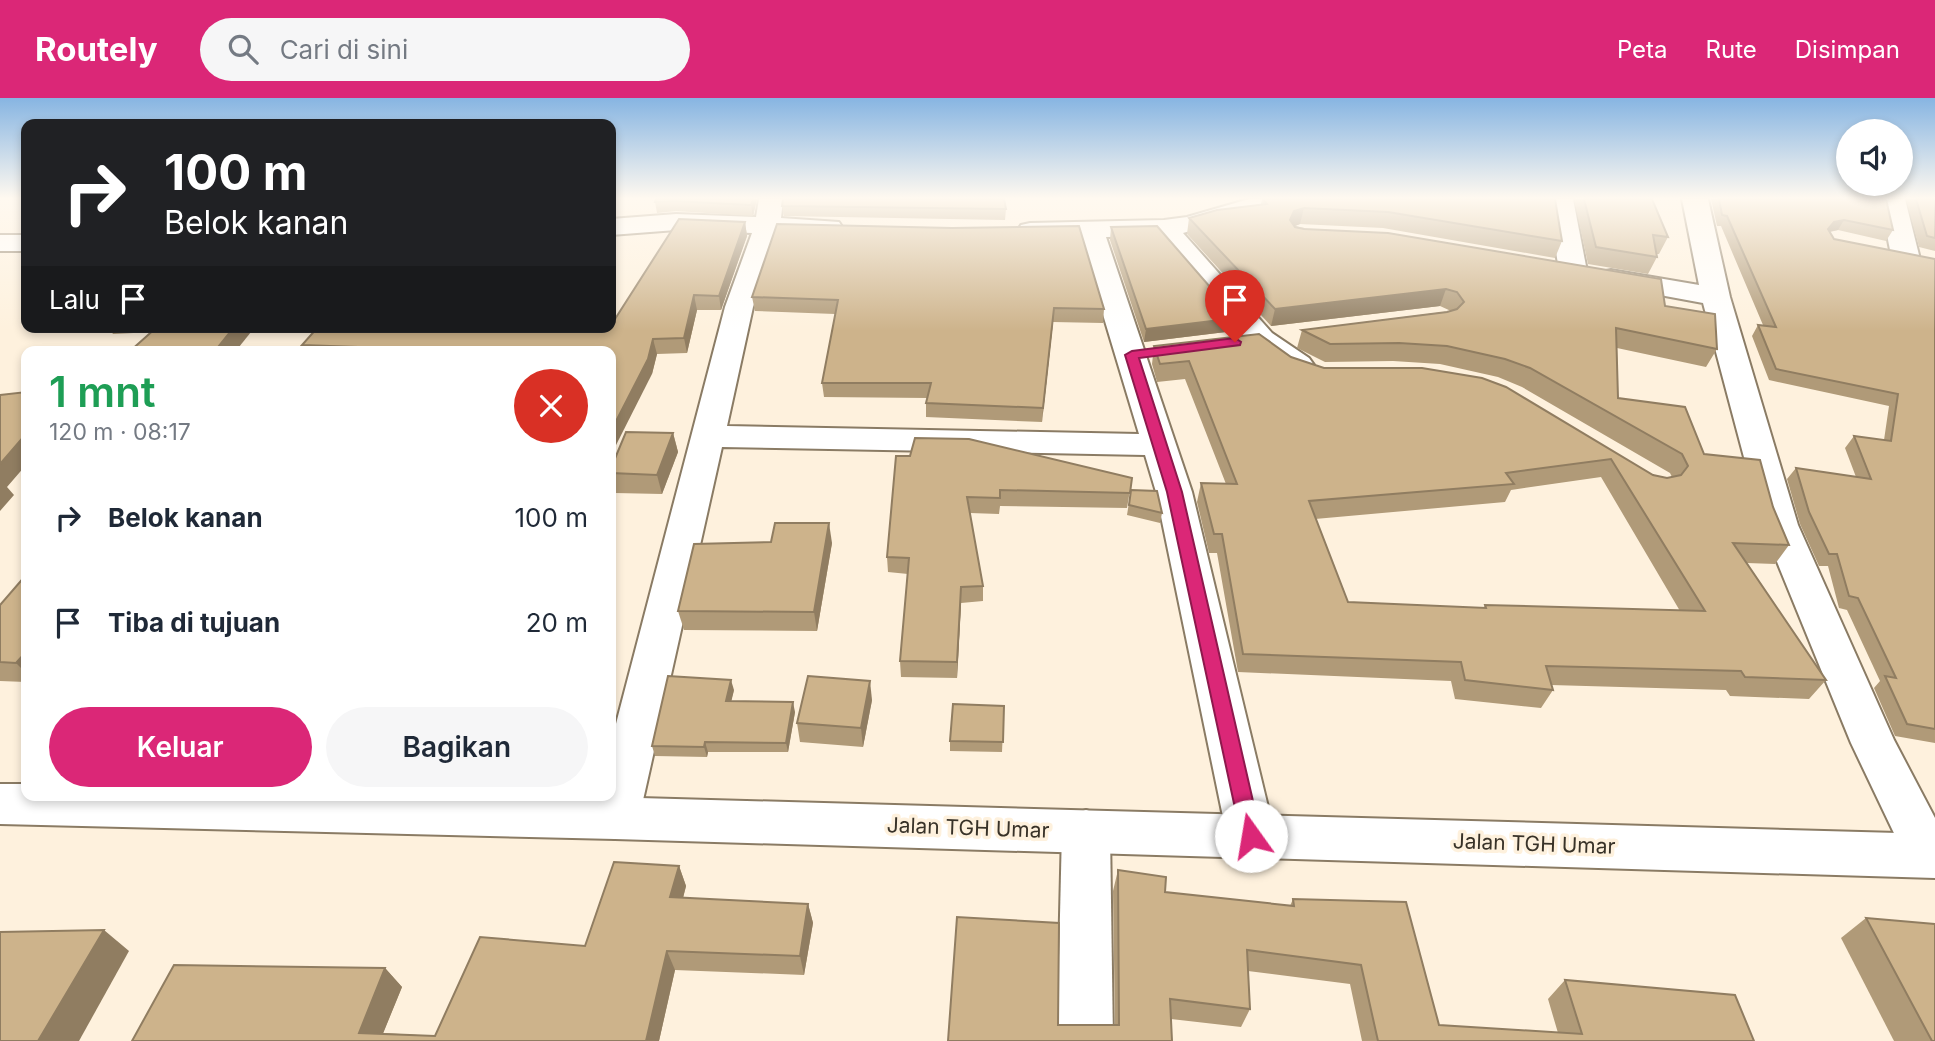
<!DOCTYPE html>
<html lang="id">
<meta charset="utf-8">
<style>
:root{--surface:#fff;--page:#f6f6f7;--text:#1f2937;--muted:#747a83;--accent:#db2777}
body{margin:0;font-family:Inter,sans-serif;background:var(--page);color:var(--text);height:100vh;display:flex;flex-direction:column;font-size:26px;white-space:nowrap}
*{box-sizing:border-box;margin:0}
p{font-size:23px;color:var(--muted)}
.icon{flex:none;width:38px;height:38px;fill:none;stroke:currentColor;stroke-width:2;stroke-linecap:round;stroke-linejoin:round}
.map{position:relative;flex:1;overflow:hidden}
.side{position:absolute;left:21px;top:248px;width:595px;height:455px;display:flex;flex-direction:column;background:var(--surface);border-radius:14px;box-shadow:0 4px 10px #0003}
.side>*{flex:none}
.banner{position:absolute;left:21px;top:21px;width:595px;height:214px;border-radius:14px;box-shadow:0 4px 10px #0003;background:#202124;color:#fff;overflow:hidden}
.tools{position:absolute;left:1836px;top:21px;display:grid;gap:14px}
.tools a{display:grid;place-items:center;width:77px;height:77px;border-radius:50%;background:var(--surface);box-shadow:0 4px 10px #0003;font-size:35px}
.pin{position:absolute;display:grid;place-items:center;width:60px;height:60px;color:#fff;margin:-72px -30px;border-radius:50% 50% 50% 0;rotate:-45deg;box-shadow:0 0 7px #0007}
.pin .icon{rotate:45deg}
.me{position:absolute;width:77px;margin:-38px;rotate:347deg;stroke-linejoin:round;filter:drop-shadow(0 0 5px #0008)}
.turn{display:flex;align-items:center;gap:24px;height:147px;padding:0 28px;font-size:32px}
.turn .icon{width:91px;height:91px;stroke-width:2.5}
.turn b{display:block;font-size:49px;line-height:60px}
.then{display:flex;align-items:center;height:66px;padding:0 28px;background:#0003;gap:14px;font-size:26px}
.round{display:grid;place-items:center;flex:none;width:74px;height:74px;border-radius:37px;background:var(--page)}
.overview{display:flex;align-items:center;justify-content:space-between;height:119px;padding:0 28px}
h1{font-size:42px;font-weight:600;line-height:52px;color:#1e9e55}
.primary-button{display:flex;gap:14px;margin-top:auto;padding:14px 28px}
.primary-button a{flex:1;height:80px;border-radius:42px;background:var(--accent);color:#fff;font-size:28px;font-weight:600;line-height:80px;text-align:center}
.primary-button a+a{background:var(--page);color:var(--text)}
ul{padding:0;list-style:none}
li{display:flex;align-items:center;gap:21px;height:105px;padding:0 28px}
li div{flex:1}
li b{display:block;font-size:26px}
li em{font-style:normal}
header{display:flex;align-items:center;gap:42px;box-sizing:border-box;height:98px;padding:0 35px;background:var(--accent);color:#fff}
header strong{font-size:33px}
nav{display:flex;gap:38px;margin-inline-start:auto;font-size:24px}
.search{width:490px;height:63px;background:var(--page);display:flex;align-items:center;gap:18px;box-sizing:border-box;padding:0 24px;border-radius:38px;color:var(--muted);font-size:26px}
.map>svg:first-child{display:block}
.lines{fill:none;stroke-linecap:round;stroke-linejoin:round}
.minor-casing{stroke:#8a7b64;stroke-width:4}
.major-casing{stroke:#8a7b64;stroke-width:4}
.minor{fill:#fff;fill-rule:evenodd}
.major{fill:#fff;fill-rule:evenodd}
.wall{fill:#b09a78;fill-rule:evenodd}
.shaded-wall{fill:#907d61}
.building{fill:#cdb38b;stroke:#907d61;stroke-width:2;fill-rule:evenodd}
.route{fill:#db2777;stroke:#8e194d;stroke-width:2}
.labels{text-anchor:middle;stroke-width:7;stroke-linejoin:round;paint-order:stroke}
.near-street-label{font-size:21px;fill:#383228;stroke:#fef1dd}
</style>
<header>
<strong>Routely</strong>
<div class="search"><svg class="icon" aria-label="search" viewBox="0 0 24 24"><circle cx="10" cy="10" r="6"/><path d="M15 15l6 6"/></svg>Cari di sini</div>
<nav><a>Peta</a><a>Rute</a><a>Disimpan</a></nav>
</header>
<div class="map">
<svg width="1935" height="943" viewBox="0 0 1935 943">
<rect width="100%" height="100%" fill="#fef1dd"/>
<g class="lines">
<defs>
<g id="minor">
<path d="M759 101H783L781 120 839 124 843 130 839 136 830 138 778 136 753 209 727 328 1139 336 1080 140 1030 141 1021 139 1017 133 1021 127 1030 125 1164 122 1187 119 1249 101H1288L1285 106 1183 135 1272 235 1309 260 1314 267 1309 274C1301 275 1296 277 1288 274 1247 257 1187 174 1157 138L1106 139 1192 394 1275 738 1268 753 1251 759 1234 753 1227 738 1156 394 1145 357 722 349 639 720 632 735 615 741 598 735 591 720 597 698H611V645L725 209 752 135 676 132 611 137V121L676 116 756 119Z"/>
<path d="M1548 101H1573L1587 173 1583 179 1573 181 1563 179 1559 173Z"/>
<path d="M1682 101H1708L1730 199 1798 427 1894 642 1935 720V777L1929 779 1912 773 1851 645 1762 427 1703 205 1611 188 1601 186 1597 180 1601 174 1611 172 1699 187Z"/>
<path d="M1880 101H1905L1919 157 1915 163 1905 165 1895 163 1891 157Z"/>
<rect x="0" y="137" width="26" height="16"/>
<path d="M1086 712 1103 718 1110 733 1113 943H1057L1062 733 1069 718Z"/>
</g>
<path id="major" d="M0 686H26V698H569L1935 736V780L615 741 0 726Z"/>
</defs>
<use href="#minor" class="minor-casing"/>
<use href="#major" class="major-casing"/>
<use href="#minor" class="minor"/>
<use href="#major" class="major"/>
</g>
<g class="wall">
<path d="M656 101H757L753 118 676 113 657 115 655 104Z"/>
<path d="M1262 101H1555L1562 143 1555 160 1383 130 1300 126 1295 128 1665 208 1717 251 1706 269 1617 250 1618 300 1704 356 1773 409 1789 447 1775 466 1747 465 1826 582 1809 601 1730 598 1726 592 1551 587 1553 592 1541 610 1455 601 1451 583 1238 574 1217 455H1209L1197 404 1201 385 1226 386 1185 281 1157 284 1152 266 1154 248 1291 259 1324 270H1422L1653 377 1667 380 1672 379 1670 375 1522 289 1498 279 1440 266 1393 263 1325 264 1297 250 1302 232 1451 213 1440 208 1271 228 1187 136 1189 120 1261 106ZM1601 379 1680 513 1485 507 1484 510 1348 504 1315 421 1505 404 1511 392Z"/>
<path d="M1574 101H1652L1668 139 1659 156H1656L1657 159 1648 176 1588 166Z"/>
<path d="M1711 101H1886L1893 132 1886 143 1838 132 1830 134 1834 141 1935 161V645L1895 638 1874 590 1880 583 1847 512 1839 510 1828 468H1819L1800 426 1787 381 1796 370 1856 379 1845 350 1854 338 1884 342 1889 308 1769 282 1752 238 1758 227H1763L1721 128H1717Z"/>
<path d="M1906 101H1935V153L1919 149Z"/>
<path d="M782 108 1006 111 1005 122 784 118Z"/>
<path d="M745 124 747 138 721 212H697L687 255 657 256 652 276 611 254H306L302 247 615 221Z"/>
<path d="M1111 129 1237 220 1234 233 1144 244 1110 142Z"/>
<path d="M752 199 1104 211 1103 225 1053 224 1042 324 926 319V305L927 300 824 299 822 285 835 216 755 213Z"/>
<path d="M108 229H255L113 236Z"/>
<path d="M673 335 678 354 662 396 615 395 611 382V370Z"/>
<path d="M896 358 1132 380 1127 410 1000 408 999 416 970 415 983 488V503L961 505 957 580 901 579 900 563 908 476 888 474 887 459Z"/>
<path d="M1131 392 1162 415 1160 425 1127 417Z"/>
<path d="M832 445 817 533 684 532 678 513Z"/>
<path d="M26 477V584L0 583V507Z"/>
<path d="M734 592 731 603 795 614 788 654H708L707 659 655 658 652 648Z"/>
<path d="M872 602 863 649 800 644 797 625Z"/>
<path d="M1004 608 1002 654 950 653V643Z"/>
<path d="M679 768 686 788 683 800 808 806 813 825 804 877 675 872 659 943H132L385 870 402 889 383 935 435 938 585 848Z"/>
<path d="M1118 772 1165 794 1290 808 1293 801 1439 927 1558 935 1548 901 1565 882 1754 943H1362L1350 886 1248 873 1250 911 1241 929 1171 921 1172 943 1058 927H1115L1113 793Z"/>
<path d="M1866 820 1935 943H1894L1841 840Z"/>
</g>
<g class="shaded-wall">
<path d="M753 101H757L753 118 751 107Z"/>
<path d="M1304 110 1300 126 1290 130V122L1294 113Z"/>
<path d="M1844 122 1838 132 1827 134 1828 131 1834 124Z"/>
<path d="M745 124 747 138 721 212 719 198Z"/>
<path d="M1446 191 1440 208 1271 228 1275 211Z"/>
<path d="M694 197 697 212 687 255 684 240Z"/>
<path d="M1054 210 1053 224 1042 324 1043 310Z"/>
<path d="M1237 220 1234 233 1144 244 1146 231Z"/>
<path d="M234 229H255L235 254H214Z"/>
<path d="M653 241 657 256 652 276 611 357V333Z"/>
<path d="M673 335 678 354 662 396 657 377Z"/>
<path d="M26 336V367L7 389 14 397 0 413V366Z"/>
<path d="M829 425 832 445 817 533 814 514Z"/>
<path d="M961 489V505L957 580V564Z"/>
<path d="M26 554V575L16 565Z"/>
<path d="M731 582 734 592 729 613 726 603Z"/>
<path d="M870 583 872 602 863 649 861 630Z"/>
<path d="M793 604 795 614 788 654 786 645Z"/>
<path d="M705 644 708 654 707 659 704 649Z"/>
<path d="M679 768 686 788 678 819 670 799Z"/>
<path d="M808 806 813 825 804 877 800 858Z"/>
<path d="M104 832 129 853 79 943H38Z"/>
<path d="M667 853 675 872 659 943H646Z"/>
<path d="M385 870 402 889 380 943 359 935Z"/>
</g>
<g class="building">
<path d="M656 101H753L751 107 674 103 655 104Z"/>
<path d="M783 101H1004L1006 111 782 108Z"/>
<path d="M1263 101H1555L1562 143 1388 114 1304 110 1294 113 1290 122 1295 129 1304 131 1388 135 1661 181 1665 208 1715 216 1717 251 1616 230 1618 300 1685 309 1704 356 1760 362 1773 409 1789 447 1733 445 1826 582 1745 579 1741 573 1546 568 1553 592 1465 582 1461 564 1243 556 1222 436H1214L1201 385 1237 386 1189 263 1160 266 1154 248 1259 236 1291 259 1324 270H1422L1482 280 1506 289 1653 377 1667 380 1681 377 1688 368 1682 356 1530 270 1505 261 1447 248 1399 245 1330 246 1302 232 1447 214 1457 211 1464 204 1457 194 1446 191 1275 211 1189 120 1217 112 1267 106ZM1611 361 1705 513 1485 507 1486 510 1348 504 1309 403 1514 386 1506 375Z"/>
<path d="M1584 101H1652L1668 139 1653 137 1657 159 1596 149Z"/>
<path d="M1719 101H1886L1893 132 1844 122 1834 124 1828 131 1834 141 1935 161V631L1907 626 1885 578 1896 580 1858 500 1849 498 1837 456H1829L1809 414 1796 370 1871 381 1854 338 1891 343 1898 296 1776 271 1758 227 1776 229 1727 118 1722 117Z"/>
<path d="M1916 101H1935V140L1927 138Z"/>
<path d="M679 121 745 124 719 198 694 197 684 240 653 241 648 261 611 333V254H439L440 252 302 247 318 229H611V221H615Z"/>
<path d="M777 126 952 130 1079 128 1104 211 1054 210 1043 310 926 305 931 285H822L838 202 752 199Z"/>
<path d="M1157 128 1237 220 1146 231 1111 129Z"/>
<path d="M157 229H234L214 254H129Z"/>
<path d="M26 294V336L0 366V297Z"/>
<path d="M626 334 673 335 657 377 611 375V370Z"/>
<path d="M915 340 969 341 1132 380 1130 395 1000 392V400L967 399 983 488 961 489 957 564 900 563 909 460 887 459 896 358H910Z"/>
<path d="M1131 392 1157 393 1162 415 1129 407Z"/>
<path d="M775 425H829L814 514 678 513 694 446 771 444Z"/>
<path d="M26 477V554L16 565 0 564V507Z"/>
<path d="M668 578 731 582 726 603 793 604 786 645 705 644 704 649 652 648Z"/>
<path d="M808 578 870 583 861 630 797 625Z"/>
<path d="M953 606 1004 608 1003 644 950 643Z"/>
<path d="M614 764 679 768 670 799 808 806 800 858 667 853 646 943H132L174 867 385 870 359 935 435 938 480 839 585 848Z"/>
<path d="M1118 772 1166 779 1165 794 1294 808 1293 801 1406 804 1439 927 1582 936 1565 882 1735 897 1754 943H1378L1361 867 1247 852 1250 911 1170 901 1172 943H948L957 819 1059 825 1058 927H1119Z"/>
<path d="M1866 820 1935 826V943H1932Z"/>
<path d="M104 832 38 943H0V834Z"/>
</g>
<linearGradient id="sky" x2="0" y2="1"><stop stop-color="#87b5e2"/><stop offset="0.43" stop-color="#fff9f0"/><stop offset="1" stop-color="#fff9f0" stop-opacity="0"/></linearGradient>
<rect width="1935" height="233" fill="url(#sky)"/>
<path class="route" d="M1235 240 1241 244 1240 247 1139 260 1182 394 1261 738 1258 745 1251 747 1244 745 1241 738 1167 394 1125 257 1132 253Z"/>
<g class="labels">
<g class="near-street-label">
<text transform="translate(968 730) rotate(2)" y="7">Jalan TGH Umar</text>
<text transform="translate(1534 746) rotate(2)" y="7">Jalan TGH Umar</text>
</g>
</g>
</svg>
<div class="tools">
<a><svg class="icon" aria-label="sound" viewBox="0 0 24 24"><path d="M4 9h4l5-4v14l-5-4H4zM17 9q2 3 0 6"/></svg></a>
</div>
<div class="pin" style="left:1235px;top:244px;background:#d93025"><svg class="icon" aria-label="arrive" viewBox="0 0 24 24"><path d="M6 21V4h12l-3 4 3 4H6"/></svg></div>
<svg class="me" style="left:1251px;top:738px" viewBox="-20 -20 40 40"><circle r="19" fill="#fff"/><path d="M0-13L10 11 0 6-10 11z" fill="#db2777"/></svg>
<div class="banner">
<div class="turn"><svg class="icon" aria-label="right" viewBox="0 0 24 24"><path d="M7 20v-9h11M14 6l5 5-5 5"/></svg><div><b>100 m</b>Belok kanan</div></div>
<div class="then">Lalu<svg class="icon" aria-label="arrive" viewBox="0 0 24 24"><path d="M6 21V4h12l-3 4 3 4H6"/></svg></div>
</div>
<section class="side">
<div class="overview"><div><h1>1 mnt</h1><p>120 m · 08:17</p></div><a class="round" style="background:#d93025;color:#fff"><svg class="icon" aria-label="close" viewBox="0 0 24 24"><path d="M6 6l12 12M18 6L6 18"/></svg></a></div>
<ul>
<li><svg class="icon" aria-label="right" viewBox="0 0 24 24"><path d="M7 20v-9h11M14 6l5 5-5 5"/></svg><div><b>Belok kanan</b></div><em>100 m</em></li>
<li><svg class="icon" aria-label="arrive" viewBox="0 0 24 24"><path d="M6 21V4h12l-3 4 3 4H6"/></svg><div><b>Tiba di tujuan</b></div><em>20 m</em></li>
</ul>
<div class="primary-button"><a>Keluar</a><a>Bagikan</a></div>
</section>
</div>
